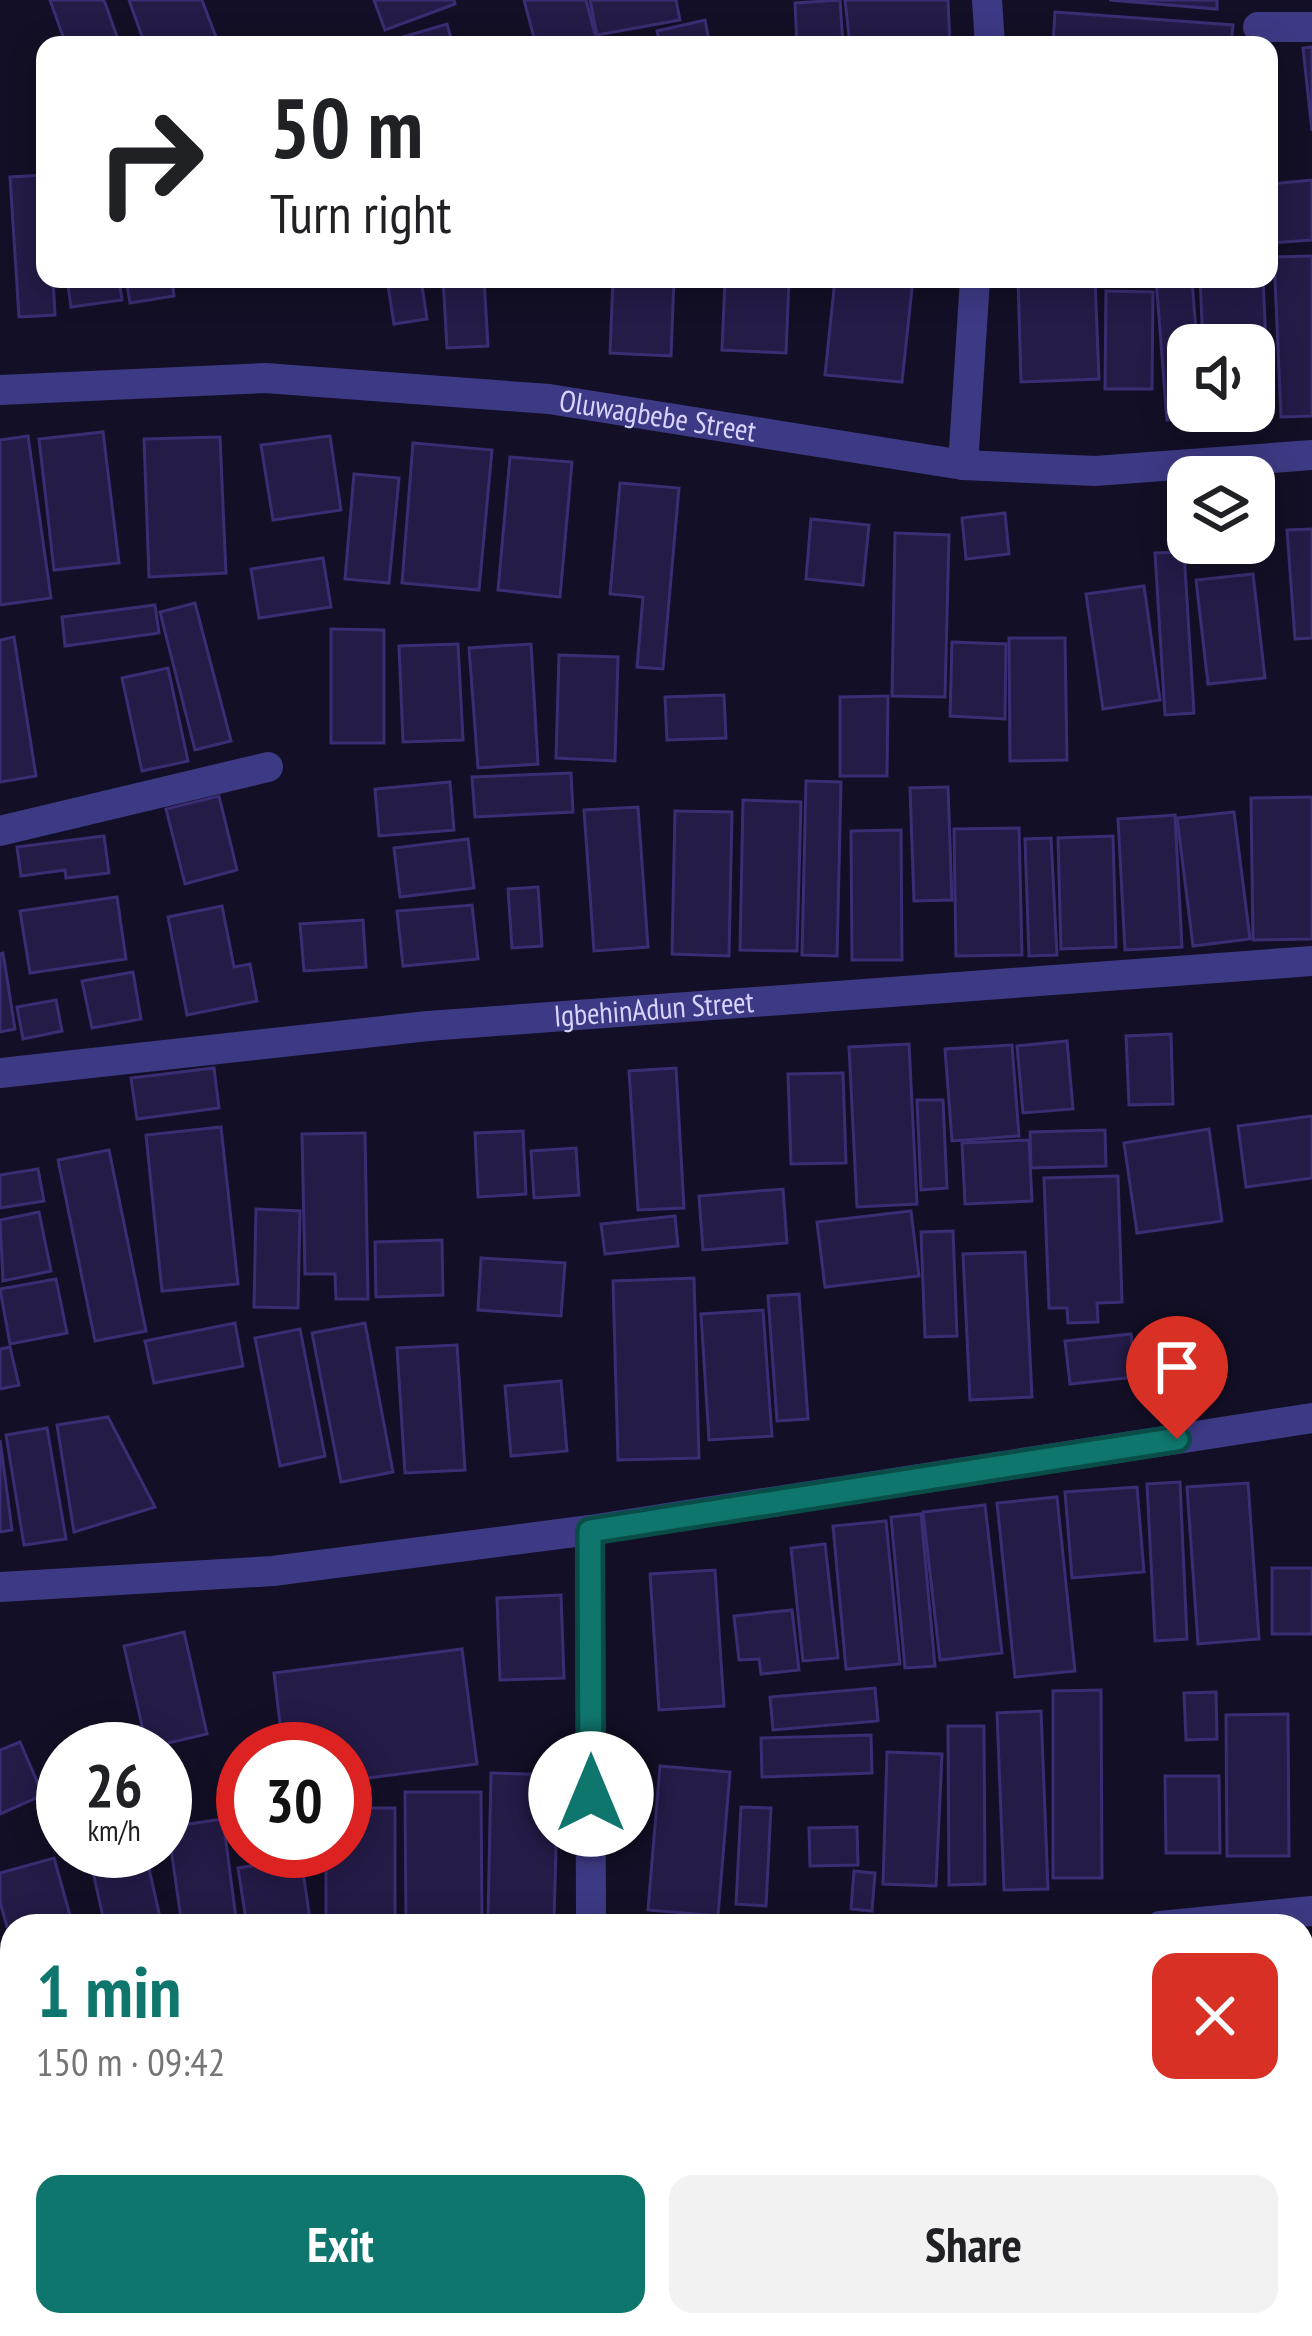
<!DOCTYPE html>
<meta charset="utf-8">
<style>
:root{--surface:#fff;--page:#f2f2f2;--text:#202124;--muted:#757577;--accent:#0f766e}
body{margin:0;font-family:"PT Sans Narrow",sans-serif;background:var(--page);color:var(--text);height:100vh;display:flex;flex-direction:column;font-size:45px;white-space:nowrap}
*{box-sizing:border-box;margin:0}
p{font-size:39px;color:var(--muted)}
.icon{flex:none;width:66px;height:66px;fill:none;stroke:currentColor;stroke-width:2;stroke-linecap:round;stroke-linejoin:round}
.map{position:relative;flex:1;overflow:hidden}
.sheet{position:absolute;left:0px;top:1914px;width:1314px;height:423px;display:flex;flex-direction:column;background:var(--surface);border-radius:36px 36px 0 0;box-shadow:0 6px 30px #0003}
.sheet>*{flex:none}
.guide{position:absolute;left:36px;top:36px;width:1242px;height:252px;border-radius:24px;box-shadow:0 6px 30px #0003;background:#fff;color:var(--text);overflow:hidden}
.controls{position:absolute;left:1167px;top:324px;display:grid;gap:24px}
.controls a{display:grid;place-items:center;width:108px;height:108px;border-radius:24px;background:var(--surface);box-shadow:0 6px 30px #0003;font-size:60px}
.speed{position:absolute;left:36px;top:1722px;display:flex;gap:24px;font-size:60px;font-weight:700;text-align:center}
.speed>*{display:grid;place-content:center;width:156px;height:156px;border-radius:50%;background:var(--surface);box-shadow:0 6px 30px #0003;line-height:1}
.speed small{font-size:30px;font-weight:400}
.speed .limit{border:18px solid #d22;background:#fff;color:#111}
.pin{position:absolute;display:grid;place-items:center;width:102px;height:102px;color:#fff;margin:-123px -51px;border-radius:50% 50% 50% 0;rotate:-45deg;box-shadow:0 0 12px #0007}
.pin .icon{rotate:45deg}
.me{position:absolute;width:132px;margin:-66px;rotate:0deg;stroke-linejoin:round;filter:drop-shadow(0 0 9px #0008)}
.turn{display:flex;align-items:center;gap:42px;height:252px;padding:0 36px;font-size:54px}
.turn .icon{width:156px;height:156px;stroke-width:2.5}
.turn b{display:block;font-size:84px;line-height:102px}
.round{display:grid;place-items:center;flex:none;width:126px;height:126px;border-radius:24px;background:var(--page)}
.overview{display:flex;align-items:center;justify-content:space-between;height:204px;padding:0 36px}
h1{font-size:72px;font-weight:600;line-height:90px;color:var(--accent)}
.button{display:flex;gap:24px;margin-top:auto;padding:24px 36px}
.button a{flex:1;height:138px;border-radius:24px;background:var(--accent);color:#fff;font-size:48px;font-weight:600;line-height:138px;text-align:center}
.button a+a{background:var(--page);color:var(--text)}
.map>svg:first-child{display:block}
.building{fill:#241b47;stroke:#3b2d73;stroke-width:3}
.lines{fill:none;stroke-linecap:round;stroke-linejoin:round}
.street{stroke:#3d3a85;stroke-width:30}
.route-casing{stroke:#0a4d48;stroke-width:30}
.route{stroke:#0f766e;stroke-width:21}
.labels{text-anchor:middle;stroke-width:9;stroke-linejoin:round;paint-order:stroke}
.street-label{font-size:30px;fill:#d9d4ff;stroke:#130f26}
</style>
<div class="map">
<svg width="1312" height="2336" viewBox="0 0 1312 2336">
<rect width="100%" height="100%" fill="#130f26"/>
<g class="building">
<path d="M50 0H104L120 45H66Z"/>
<path d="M129 0H202L219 45H145Z"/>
<path d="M374 0H454L455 4 385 30Z"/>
<path d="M524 0H586L598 45H536Z"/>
<path d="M590 0H676L680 20 597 35Z"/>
<path d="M840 0 843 45H797L795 3Z"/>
<path d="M845 0H948L950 45H850Z"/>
<path d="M1109 0H1217V9Z"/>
<path d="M1055 12 1233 25 1231 45H1053Z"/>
<path d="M705 20 710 45H660L657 31Z"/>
<path d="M447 24 453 45H401L399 38Z"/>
<path d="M1312 47V131L1303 48Z"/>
<path d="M45 175V279H53L55 315 19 317 10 177Z"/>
<path d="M1312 180V240L1269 243V184Z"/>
<path d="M1312 256V416L1281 417 1274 257Z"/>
<path d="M67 279H119L122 300 71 307Z"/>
<path d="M126 279H172L174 296 130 303Z"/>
<path d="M387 279H421L427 319 394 324Z"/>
<path d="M443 279H484L488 346 447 348Z"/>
<path d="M613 279H674L671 356 610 353Z"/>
<path d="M725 279H789L786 353 722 350Z"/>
<path d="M835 279H913L902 382 825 375Z"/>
<path d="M1018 279H1095L1099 379 1021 382Z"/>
<path d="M1156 279H1192L1197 345H1188V411H1203V416L1167 420Z"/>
<path d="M1200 279H1263L1269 409H1254V345H1203Z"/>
<path d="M1106 291 1153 292 1152 389H1105Z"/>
<path d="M103 432 119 563 54 570 39 439Z"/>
<path d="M28 436 51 598 0 605V440Z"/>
<path d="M330 436 341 510 273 520 261 445Z"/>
<path d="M220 437 226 573 149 577 144 439Z"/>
<path d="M413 443 492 450 479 590 402 583Z"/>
<path d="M510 457 572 462 560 597 498 590Z"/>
<path d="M354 474 399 478 389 583 345 579Z"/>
<path d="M620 483 679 488 663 669 637 667 643 597 610 594Z"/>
<path d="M1005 513 1009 554 966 559 962 518Z"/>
<path d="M811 519 869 525 863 585 806 579Z"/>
<path d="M1312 529V638L1295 639 1287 530Z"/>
<path d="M895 533 949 535 945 697 892 696Z"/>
<path d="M1184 552 1194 713 1165 715 1155 553Z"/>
<path d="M323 558 331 607 259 618 251 569Z"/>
<path d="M1253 574 1265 678 1208 684 1196 580Z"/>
<path d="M1144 586 1160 700 1103 709 1086 594Z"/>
<path d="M195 603 231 741 195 750 160 612Z"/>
<path d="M155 605 159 633 65 646 62 617Z"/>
<path d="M331 629 384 630V743H331Z"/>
<path d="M14 637 36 776 0 782V640Z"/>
<path d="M1009 638H1065L1067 760 1010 761Z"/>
<path d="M952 642 1006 644 1005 719 950 716Z"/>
<path d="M458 644 463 740 403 742 399 646Z"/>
<path d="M531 644 538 764 478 768 469 648Z"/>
<path d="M559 655 618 657 615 761 556 758Z"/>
<path d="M168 668 188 761 142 771 122 678Z"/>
<path d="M724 695 726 738 667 740 665 697Z"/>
<path d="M888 696 887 776H840V697Z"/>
<path d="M571 773 573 812 475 817 472 777Z"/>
<path d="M806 781 841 782 837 956 802 955Z"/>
<path d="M450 782 454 830 379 836 375 789Z"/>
<path d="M948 787 952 900 914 901 910 788Z"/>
<path d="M219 796 237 870 185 884 166 809Z"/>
<path d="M1312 797V939L1253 940 1251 798Z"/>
<path d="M743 800 801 802 797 951 740 950Z"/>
<path d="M638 807 648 947 594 951 584 810Z"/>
<path d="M675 811 732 812 729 956 672 954Z"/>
<path d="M1234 812 1250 939 1193 946 1177 818Z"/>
<path d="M1175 815 1182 947 1125 950 1118 819Z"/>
<path d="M1019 828 1022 955 956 956 954 829Z"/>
<path d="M901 830 902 960H852L851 831Z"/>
<path d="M104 836 109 873 66 878 65 870 21 876 17 847Z"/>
<path d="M1113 836 1116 947 1061 949 1058 838Z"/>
<path d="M1051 838 1057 955 1029 956 1025 839Z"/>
<path d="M468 839 474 888 400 897 394 848Z"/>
<path d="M538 887 542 946 512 948 508 889Z"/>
<path d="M117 897 126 959 30 973 20 911Z"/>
<path d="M472 905 478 959 403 966 397 911Z"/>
<path d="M222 906 234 967 250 964 257 1001 187 1015 168 917Z"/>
<path d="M363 920 366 967 304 971 300 924Z"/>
<path d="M3 953 15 1029 0 1032V954Z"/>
<path d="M133 972 141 1019 92 1028 82 981Z"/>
<path d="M56 1000 62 1031 23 1039 17 1007Z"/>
<path d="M1171 1034 1173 1104 1129 1105 1126 1036Z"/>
<path d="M1067 1041 1073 1109 1023 1113 1017 1046Z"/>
<path d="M909 1044 917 1204 857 1207 849 1047Z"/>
<path d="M1012 1045 1019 1136 952 1141 945 1049Z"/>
<path d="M214 1068 219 1108 137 1119 131 1078Z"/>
<path d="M676 1068 684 1208 638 1210 629 1071Z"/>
<path d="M843 1073 846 1163 791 1164 788 1074Z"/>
<path d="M917 1100H943L947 1188 921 1190Z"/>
<path d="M1312 1116V1178L1246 1187 1238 1126Z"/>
<path d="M221 1127 238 1284 162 1291 146 1135Z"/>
<path d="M1209 1129 1222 1221 1137 1233 1124 1143Z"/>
<path d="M1105 1130 1106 1166 1031 1168 1030 1132Z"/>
<path d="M523 1131 526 1194 478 1197 475 1133Z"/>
<path d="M365 1133 368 1299H336L335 1274H305L302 1134Z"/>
<path d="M1029 1140 1032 1201 965 1204 962 1143Z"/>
<path d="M576 1148 579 1195 534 1198 531 1151Z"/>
<path d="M109 1150 146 1331 95 1341 58 1160Z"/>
<path d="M38 1169 44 1201 0 1208V1175Z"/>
<path d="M1118 1176 1122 1302 1097 1303 1098 1322 1068 1323 1067 1308H1049L1044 1178Z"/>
<path d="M783 1189 787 1243 703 1250 699 1196Z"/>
<path d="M256 1209 300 1211 298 1308 254 1307Z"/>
<path d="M911 1211 919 1276 825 1287 817 1222Z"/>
<path d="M39 1212 51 1271 3 1281 0 1220Z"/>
<path d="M675 1216 678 1246 605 1254 601 1224Z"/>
<path d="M953 1231 957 1336 925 1337 921 1232Z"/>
<path d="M442 1240 443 1295 376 1297 375 1242Z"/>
<path d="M1025 1252 1032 1397 970 1400 963 1254Z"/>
<path d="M481 1258 565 1263 561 1316 478 1310Z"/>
<path d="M694 1278 699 1458 618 1460 613 1281Z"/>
<path d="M56 1279 67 1333 10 1344 0 1289Z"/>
<path d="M799 1294 808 1419 777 1421 768 1296Z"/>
<path d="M763 1310 772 1436 709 1440 701 1314Z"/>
<path d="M235 1323 243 1366 154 1383 145 1341Z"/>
<path d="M365 1323 393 1472 341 1482 312 1333Z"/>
<path d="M300 1329 325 1456 280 1466 255 1338Z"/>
<path d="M1131 1334 1136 1377 1070 1384 1065 1341Z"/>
<path d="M457 1345 465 1470 405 1473 397 1348Z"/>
<path d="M10 1347 19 1385 0 1389V1349Z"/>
<path d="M561 1381 567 1451 511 1456 505 1386Z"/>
<path d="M108 1417 155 1507 74 1532 57 1425Z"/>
<path d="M47 1428 66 1539 24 1545 6 1435Z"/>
<path d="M0 1440 12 1530 0 1532Z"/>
<path d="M1180 1482 1187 1639 1155 1641 1147 1484Z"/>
<path d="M1248 1483 1259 1639 1198 1644 1187 1487Z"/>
<path d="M1137 1487 1144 1572 1072 1578 1065 1492Z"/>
<path d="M1057 1497 1075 1671 1015 1677 997 1503Z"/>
<path d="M985 1505 1002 1653 940 1660 923 1512Z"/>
<path d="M921 1514 935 1666 905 1668 891 1517Z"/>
<path d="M886 1521 900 1664 846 1669 833 1526Z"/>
<path d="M825 1544 838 1658 803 1661 791 1548Z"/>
<rect x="1272" y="1568" width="40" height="66"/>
<path d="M715 1570 724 1706 659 1710 650 1574Z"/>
<path d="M561 1595 564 1678 500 1680 497 1598Z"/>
<path d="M792 1610 799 1670 761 1674 759 1659 739 1660 734 1616Z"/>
<path d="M184 1632 207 1734 147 1748 124 1646Z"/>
<path d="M462 1649 477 1764 345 1781V1749H283L274 1673Z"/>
<path d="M875 1688 878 1721 773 1730 770 1697Z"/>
<path d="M1101 1690 1102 1878H1053V1691Z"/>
<path d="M1216 1692 1217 1739 1186 1740 1184 1693Z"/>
<path d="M1041 1711 1048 1889 1004 1890 997 1713Z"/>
<path d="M1288 1714 1289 1856H1227L1226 1715Z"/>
<path d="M948 1726H984L985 1884 949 1885Z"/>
<path d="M871 1735 872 1773 762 1777 761 1738Z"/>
<path d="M20 1742 43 1795 0 1814V1750Z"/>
<path d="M887 1752 942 1754 936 1886 883 1884Z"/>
<path d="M660 1766 730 1772 718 1916 648 1910Z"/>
<path d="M491 1773 558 1775 554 1921 488 1919Z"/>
<path d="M1165 1776H1219L1220 1853H1166Z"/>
<path d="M405 1792H481L482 1926H406Z"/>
<path d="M741 1807 771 1808 766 1906 736 1904Z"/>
<path d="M345 1808H395V1926H326V1851H345Z"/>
<path d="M223 1819 237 1926H182L168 1827Z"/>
<path d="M857 1827 858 1865 810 1866 809 1828Z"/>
<path d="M102 1851H145L162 1926H105L89 1854Z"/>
<path d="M54 1858 73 1926H12V1944L0 1902V1873Z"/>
<path d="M301 1858 311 1926H247L238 1868Z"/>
<path d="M854 1871 875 1873 872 1911 851 1909Z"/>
<rect x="1302" y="1993" width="10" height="143"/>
<path d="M12 2180V2253L0 2255V2181Z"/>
<rect x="1302" y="2219" width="10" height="97"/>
<path d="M12 2266V2301L0 2303V2268Z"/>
<path d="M202 2325H238L240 2336H203Z"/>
<path d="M275 2325H308L310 2336H277Z"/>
<path d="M345 2325H421L422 2336H346Z"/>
<path d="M699 2325H744L743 2336H698Z"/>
<path d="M1041 2325H1104L1102 2336H1039Z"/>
<path d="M1129 2325H1196L1195 2336H1127Z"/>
</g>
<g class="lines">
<g class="street">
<path d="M987 0 990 45"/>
<path d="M1258 27H1312"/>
<path id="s1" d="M0 390 265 378 549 399 963 465 1095 471 1312 455"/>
<path d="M963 465 975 279"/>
<path d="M0 831 268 767"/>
<path id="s2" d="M0 1073 428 1026 1312 961"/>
<path d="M590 1530 591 1926"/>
<path d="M0 1587 273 1571 590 1530 1312 1418"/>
<path d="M1160 1926 1312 1911"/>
<path d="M0 2025 12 2024"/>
<path d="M577 2336V2325"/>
</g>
</g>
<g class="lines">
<defs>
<path id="route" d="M591 1794 590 1531 1177 1439"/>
</defs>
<use href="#route" class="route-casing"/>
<use href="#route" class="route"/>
</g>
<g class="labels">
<g class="street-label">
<text dy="10" stroke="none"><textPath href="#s1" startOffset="660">Oluwagbebe Street</textPath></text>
<text dy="10" stroke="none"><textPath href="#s2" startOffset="657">IgbehinAdun Street</textPath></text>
</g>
</g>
</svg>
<div class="controls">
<a><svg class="icon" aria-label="sound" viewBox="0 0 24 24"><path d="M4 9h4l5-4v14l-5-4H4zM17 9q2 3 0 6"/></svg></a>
<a><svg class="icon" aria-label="layers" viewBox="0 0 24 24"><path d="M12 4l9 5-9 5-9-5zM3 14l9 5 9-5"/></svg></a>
</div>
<div class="speed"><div>26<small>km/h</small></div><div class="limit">30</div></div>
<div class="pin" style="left:1177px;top:1439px;background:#d93025"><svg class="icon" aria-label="arrive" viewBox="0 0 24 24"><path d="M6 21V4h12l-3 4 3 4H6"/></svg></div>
<svg class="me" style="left:591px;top:1794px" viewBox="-20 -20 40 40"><circle r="19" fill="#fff"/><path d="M0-13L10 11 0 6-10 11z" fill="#0f766e"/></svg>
<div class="guide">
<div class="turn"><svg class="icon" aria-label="right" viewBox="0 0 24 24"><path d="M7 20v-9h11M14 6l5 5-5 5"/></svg><div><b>50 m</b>Turn right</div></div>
</div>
<section class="sheet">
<div class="overview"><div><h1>1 min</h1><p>150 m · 09:42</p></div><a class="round" style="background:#d93025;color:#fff"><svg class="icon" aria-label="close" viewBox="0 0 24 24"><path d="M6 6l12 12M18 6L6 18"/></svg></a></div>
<div class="button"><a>Exit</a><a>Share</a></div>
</section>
</div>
